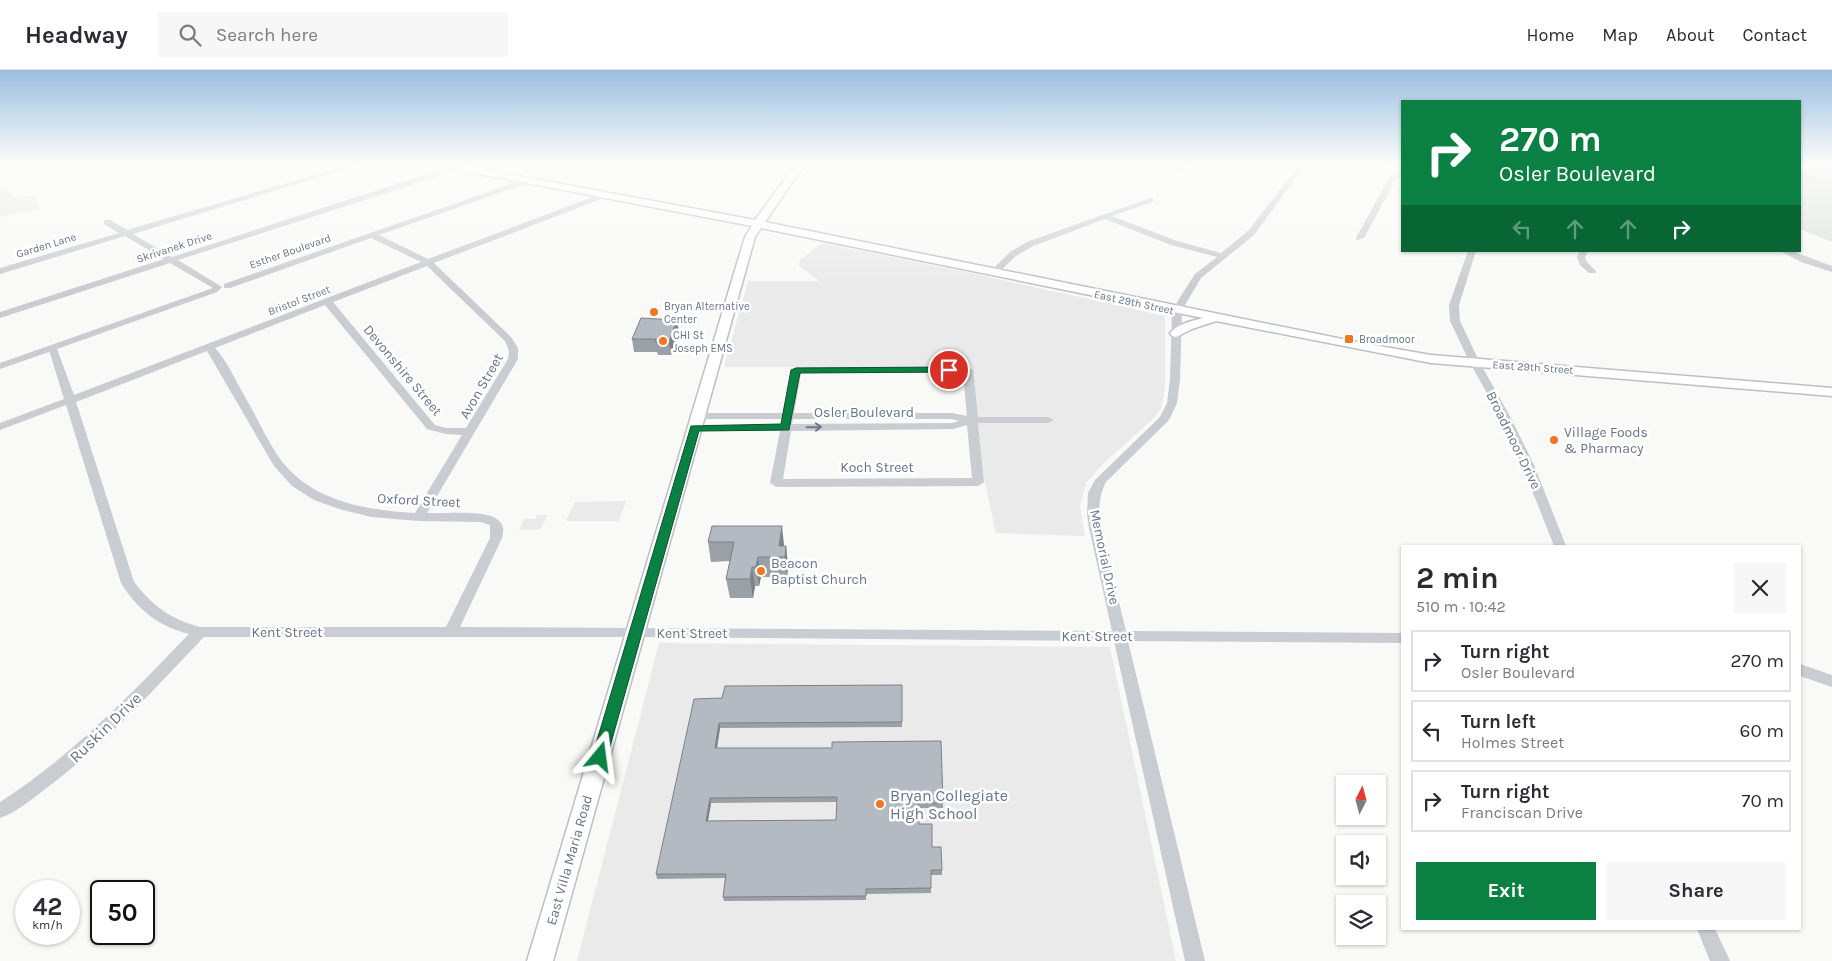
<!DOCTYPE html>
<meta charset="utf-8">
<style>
:root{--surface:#fff;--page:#f7f7f7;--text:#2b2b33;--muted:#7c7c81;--line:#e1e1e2;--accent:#0b8043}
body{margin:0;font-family:Karla,sans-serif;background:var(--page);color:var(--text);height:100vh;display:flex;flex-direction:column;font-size:19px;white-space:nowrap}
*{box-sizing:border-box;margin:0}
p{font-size:16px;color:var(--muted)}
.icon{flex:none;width:28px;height:28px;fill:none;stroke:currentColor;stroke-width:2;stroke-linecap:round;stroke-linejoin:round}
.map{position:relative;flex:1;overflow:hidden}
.drawer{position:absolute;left:1401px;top:475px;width:400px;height:385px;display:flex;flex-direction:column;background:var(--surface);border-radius:0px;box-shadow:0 1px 4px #0004}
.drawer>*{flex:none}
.banner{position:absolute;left:1401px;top:30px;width:400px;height:152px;border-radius:0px;box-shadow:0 1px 4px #0004;background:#0b8043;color:#fff;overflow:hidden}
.needle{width:32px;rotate:6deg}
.fabs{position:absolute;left:1336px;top:705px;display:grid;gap:10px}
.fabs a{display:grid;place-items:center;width:50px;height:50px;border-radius:0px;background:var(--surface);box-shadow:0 1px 4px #0004;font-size:25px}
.speed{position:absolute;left:15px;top:810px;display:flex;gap:10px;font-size:25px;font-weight:700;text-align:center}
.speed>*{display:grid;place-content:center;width:65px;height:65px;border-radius:50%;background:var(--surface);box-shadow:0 1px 4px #0004;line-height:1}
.speed small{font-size:12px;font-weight:400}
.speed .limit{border:2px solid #111;border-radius:8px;background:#fff;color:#111}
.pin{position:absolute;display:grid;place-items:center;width:42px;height:42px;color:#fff;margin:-21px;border:2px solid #fff;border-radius:50%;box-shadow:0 1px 5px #0007}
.me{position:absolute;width:55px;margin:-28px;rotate:16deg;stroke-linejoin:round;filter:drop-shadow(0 0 4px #0008)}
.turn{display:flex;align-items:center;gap:18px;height:105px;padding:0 15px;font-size:22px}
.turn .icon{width:65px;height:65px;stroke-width:2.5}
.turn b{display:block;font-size:35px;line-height:42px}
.lanes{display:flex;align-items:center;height:48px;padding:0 15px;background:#0003;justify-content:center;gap:25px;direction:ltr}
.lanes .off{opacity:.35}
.round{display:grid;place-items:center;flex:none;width:52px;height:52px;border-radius:0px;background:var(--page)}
.overview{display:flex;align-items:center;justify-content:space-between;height:85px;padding:0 15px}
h1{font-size:30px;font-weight:700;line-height:38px}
.cta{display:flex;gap:10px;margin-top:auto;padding:10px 15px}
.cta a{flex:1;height:58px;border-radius:0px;background:var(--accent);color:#fff;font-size:20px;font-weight:700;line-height:58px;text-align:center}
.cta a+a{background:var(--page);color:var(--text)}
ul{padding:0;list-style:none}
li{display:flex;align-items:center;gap:15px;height:62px;margin:0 10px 8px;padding:0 5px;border:2px solid var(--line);border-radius:0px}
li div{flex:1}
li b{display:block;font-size:19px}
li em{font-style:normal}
header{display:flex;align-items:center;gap:30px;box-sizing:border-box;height:70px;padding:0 25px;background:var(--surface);border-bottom:1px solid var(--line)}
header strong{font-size:24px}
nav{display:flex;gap:28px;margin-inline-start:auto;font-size:18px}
.search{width:350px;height:45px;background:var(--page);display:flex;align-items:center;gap:12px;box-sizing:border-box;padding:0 18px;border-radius:0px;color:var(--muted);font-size:19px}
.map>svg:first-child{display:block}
.built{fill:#eaeaea}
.green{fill:#dae2d8}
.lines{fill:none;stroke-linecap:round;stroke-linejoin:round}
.stream{stroke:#c6ced5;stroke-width:2}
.major-casing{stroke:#bcbfc4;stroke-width:3}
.minor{fill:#c9ccd0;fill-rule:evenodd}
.major{fill:#fff;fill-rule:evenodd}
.wall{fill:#9ba0a6;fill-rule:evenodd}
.shaded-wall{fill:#7e8287}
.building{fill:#b4bac1;stroke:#7e8287;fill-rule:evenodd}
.oneway{stroke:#6b788e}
.route{fill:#0b8043;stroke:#07532c}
.poi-dot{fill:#f07621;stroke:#fff;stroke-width:2}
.labels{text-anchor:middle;stroke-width:5;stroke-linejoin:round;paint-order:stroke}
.far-street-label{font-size:11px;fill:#66748a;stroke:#fff}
.far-poi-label{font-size:11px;fill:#66748a;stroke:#fff;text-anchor:start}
.street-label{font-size:14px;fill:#66748a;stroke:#fff}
.poi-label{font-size:14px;fill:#66748a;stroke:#fff;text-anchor:start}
.near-street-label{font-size:16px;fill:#66748a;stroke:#fff}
.near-poi-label{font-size:16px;fill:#66748a;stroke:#fff;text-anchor:start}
</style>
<header>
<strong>Headway</strong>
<div class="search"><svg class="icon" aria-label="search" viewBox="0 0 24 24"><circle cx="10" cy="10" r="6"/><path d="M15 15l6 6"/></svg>Search here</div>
<nav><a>Home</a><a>Map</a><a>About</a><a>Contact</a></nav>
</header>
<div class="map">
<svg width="1832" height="891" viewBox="0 0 1832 891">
<rect width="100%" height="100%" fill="#f9f9f7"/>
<g class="built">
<path d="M0 113H5L12 127 35 126 39 139 0 147Z"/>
<path d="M822 173 975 204 1165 246V317L1161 339 1151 351 1105 392 1086 413 1080 435 1085 466 996 463 984 408 972 297H724L748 211H819L799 196 800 190Z"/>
<path d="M626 431 619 451H566L575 432Z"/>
<path d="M537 445H547L541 459 519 460 524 449H536Z"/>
<path d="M659 573 1110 577 1176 891H577Z"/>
</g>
<path class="green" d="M1800 94H1832V172L1800 159Z"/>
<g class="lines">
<path class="stream" d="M1800 106 1815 110"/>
<defs>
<path id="major" d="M438 94H455L755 150 796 94H810L809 96 802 98 765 152 1362 273 1431 285 1832 318V326L1431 293 1216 251 1192 259 1176 267 1172 266 1170 263C1178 254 1191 251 1203 248L761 158 755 167 553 891H527L745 167 752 156 443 97Z"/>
</defs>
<use href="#major" class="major-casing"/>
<g class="minor">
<path d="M352 94H362L133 164 172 187 421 106 442 102 446 104 178 190 222 217 217 222 57 279 74 325 421 192 371 168 230 218H224V214L531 107 535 109 534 111 379 165 428 189 606 122H609V126L434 193 511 267 518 278V289L427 443C443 444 487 439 498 450 504 455 504 461 502 468L460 557 1112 561 1089 458 1087 444 1088 423 1095 410 1160 347 1167 333 1170 310 1172 240 1195 204 1217 187 1171 175 1105 149 1033 176 1016 186 996 205 989 203 1010 182 1027 172 1150 128H1153V132L1112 146 1177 171 1221 183 1248 161 1300 94H1306L1254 165 1201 208 1182 240 1180 310 1177 333 1169 350 1106 412C1098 427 1099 441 1101 458L1126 561 1402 563V573L1128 571 1205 891H1185L1114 571 636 567H204C154 619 105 674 48 717 33 728 17 742 0 748V732C72 686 130 625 189 564 158 556 138 540 121 513L66 335 0 360V353L64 329 50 283 49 282 0 299V293L213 218 170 193 0 248V242L164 189 125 166 0 204V198L119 163 104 154V150H110L127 160ZM427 196 505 271 509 281 508 289 466 358H446L435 355 333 232ZM325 235 427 359 446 364 462 365 415 443C367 440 312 432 281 390 267 371 257 347 245 327 236 311 227 291 215 278ZM207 281 274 396 292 416 314 430 339 439 371 447 419 451 481 452 490 455V468L446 557H200C170 549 153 536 134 512L76 332Z"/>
<path d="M1174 94H1191L1179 101 1175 99Z"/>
<path d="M1386 94 1402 95V99L1387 96Z"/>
<path d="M1402 102V106L1396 109 1364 168 1357 170 1356 168 1390 106Z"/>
<path d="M1468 181H1476L1459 235 1460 251 1480 293 1511 348 1534 395 1566 476H1554L1522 395 1501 348 1470 293 1450 251 1449 235Z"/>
<path d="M1580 181H1588L1585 187 1587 192 1596 201 1595 203H1589L1580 195 1577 187Z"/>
<path d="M1780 181H1792L1832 196V202L1801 192Z"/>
<path d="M796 297H968L973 300 978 347H1048L1054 350 1048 353H978L984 412 978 416 776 417 770 413 780 361H695L689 358 695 355 781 354 782 349H698L693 346 698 343H783L791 300ZM801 303H963L967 346 952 343H794ZM793 349H952L959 351 952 353 792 354ZM967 355 972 408 783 409 791 361 953 359Z"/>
<path d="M1800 594 1832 605V617L1800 606Z"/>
<path d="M1697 859H1715L1730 891H1710Z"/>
</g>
<use href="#major" class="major"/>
</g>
<g class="wall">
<path d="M679 262 671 285H658L657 282H634L632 269Z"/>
<path d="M712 456 784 475 783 476H786L788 496 787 507H761L759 516H755L753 528H730L726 509 730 491 711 492 708 472Z"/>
<path d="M902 615V657L720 658 717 678 943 733V738H918L919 754 932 777 942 800V805H931V823L866 824V830L724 831 723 827 725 808 657 809 656 804 722 628ZM837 732 836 750 708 751 711 733Z"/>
</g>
<g class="shaded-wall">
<path d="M677 250 679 262 671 285 669 272Z"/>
<path d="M782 456 784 475 782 487 779 476Z"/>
<path d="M786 476 788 496 787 507 785 487Z"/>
<path d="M758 487 761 507 759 516 756 497Z"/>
<path d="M752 497 755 516 753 528 750 509Z"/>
<path d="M719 653 720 658 716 683 715 678Z"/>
<path d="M710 728 711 733 707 756 706 751Z"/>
</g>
<g class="building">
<path d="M641 248 677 250 669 272H655L656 269H632Z"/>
<path d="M712 456H782L779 476H786L785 487H758L756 497H752L750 509H726L734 472H708Z"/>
<path d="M902 615V652L719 653 715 678H832V672L941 671 943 733H918L919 754H932V777H941L942 800H931V818L866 819V826L723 827 726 804H656L694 629 722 628 725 616ZM837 727 836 750 706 751 710 728Z"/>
</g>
<defs><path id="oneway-shaft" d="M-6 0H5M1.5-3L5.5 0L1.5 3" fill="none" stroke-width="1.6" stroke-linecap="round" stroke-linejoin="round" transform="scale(1.25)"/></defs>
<use class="oneway" href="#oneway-shaft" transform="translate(814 357) rotate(-1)"/>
<linearGradient id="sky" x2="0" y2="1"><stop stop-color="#9abee0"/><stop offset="0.43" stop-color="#fcfcfb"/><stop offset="1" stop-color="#fcfcfb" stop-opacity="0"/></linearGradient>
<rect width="1832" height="218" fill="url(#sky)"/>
<path class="route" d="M949 297 953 300 952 302 800 303 789 360 699 361 607 687 605 692 600 693 594 692 592 687 691 356 781 354 791 300 796 298Z"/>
<g class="poi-dot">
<circle cx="654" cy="242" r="5"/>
<rect x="1344" y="264" width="10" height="10" rx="2.5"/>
<circle cx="663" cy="271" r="5"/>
<circle cx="1554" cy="370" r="5"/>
<circle cx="761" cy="501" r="5"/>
<circle cx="880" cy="734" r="5"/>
</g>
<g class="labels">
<g class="far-street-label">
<text transform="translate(46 175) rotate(-17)" y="4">Garden Lane</text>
<text transform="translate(174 177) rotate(-18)" y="4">Skrivanek Drive</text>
<text transform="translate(290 181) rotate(-19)" y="4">Esther Boulevard</text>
<text transform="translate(299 230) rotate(-21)" y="4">Bristol Street</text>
<text transform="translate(1134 232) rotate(12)" y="4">East 29th Street</text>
<text transform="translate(1533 297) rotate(4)" y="4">East 29th Street</text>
</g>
<g class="far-poi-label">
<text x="664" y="240">Bryan Alternative<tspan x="664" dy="13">Center</tspan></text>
<text x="673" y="269">CHI St<tspan x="673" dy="13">Joseph EMS</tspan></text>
<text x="1359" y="273">Broadmoor</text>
</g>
<g class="street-label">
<text transform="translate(403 300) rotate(50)" y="5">Devonshire Street</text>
<text transform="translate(481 316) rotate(-60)" y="5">Avon Street</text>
<text x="864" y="347">Osler Boulevard</text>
<text transform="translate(1514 370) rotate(64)" y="5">Broadmoor Drive</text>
<text x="877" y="402">Koch Street</text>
<text transform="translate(419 430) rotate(3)" y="5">Oxford Street</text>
<text transform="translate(1105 487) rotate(78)" y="5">Memorial Drive</text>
<text x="287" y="567">Kent Street</text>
<text x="692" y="568">Kent Street</text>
<text x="1097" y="571">Kent Street</text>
<text transform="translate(569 790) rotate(-74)" y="5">East Villa Maria Road</text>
</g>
<g class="poi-label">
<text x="1564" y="367">Village Foods<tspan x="1564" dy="16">&amp; Pharmacy</tspan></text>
<text x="771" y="498">Beacon<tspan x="771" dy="16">Baptist Church</tspan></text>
</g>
<g class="near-street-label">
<text transform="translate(105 657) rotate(-44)" y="6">Ruskin Drive</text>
</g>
<g class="near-poi-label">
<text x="890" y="731">Bryan Collegiate<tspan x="890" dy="18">High School</tspan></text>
</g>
</g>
</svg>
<div class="fabs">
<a><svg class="needle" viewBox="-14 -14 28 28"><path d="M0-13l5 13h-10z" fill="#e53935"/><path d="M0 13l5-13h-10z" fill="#7c7c81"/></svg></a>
<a><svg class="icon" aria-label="sound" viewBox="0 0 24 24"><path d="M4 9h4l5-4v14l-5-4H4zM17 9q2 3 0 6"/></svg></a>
<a><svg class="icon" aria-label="layers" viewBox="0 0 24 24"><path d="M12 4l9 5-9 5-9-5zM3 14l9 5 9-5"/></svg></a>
</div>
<div class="speed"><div>42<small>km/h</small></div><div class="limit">50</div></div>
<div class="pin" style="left:949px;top:300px;background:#d93025"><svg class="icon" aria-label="arrive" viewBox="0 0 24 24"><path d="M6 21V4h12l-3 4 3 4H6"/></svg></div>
<svg class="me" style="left:600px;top:687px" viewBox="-20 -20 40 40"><path d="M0-17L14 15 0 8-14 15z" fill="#0b8043" stroke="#fff" stroke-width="4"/></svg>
<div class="banner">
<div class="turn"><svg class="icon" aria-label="right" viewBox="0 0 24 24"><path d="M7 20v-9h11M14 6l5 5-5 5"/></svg><div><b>270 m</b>Osler Boulevard</div></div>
<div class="lanes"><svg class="icon off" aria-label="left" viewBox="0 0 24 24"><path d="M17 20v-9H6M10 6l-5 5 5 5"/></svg><svg class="icon off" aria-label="ahead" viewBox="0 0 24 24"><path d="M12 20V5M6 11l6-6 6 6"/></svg><svg class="icon off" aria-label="ahead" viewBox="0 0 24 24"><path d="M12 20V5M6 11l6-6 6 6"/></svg><svg class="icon" aria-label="right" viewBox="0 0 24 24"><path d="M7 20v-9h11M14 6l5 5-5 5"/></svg></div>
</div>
<section class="drawer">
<div class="overview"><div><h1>2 min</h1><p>510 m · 10:42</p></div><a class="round"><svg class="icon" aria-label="close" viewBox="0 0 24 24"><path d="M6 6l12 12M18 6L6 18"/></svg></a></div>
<ul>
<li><svg class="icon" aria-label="right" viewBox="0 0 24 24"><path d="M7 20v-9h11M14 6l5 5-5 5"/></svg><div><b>Turn right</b><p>Osler Boulevard</p></div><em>270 m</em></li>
<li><svg class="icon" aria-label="left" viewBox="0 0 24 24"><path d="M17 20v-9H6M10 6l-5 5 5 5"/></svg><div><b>Turn left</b><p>Holmes Street</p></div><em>60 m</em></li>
<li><svg class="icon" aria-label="right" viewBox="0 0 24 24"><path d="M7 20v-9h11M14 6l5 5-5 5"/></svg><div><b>Turn right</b><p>Franciscan Drive</p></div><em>70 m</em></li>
</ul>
<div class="cta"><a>Exit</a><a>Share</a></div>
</section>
</div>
